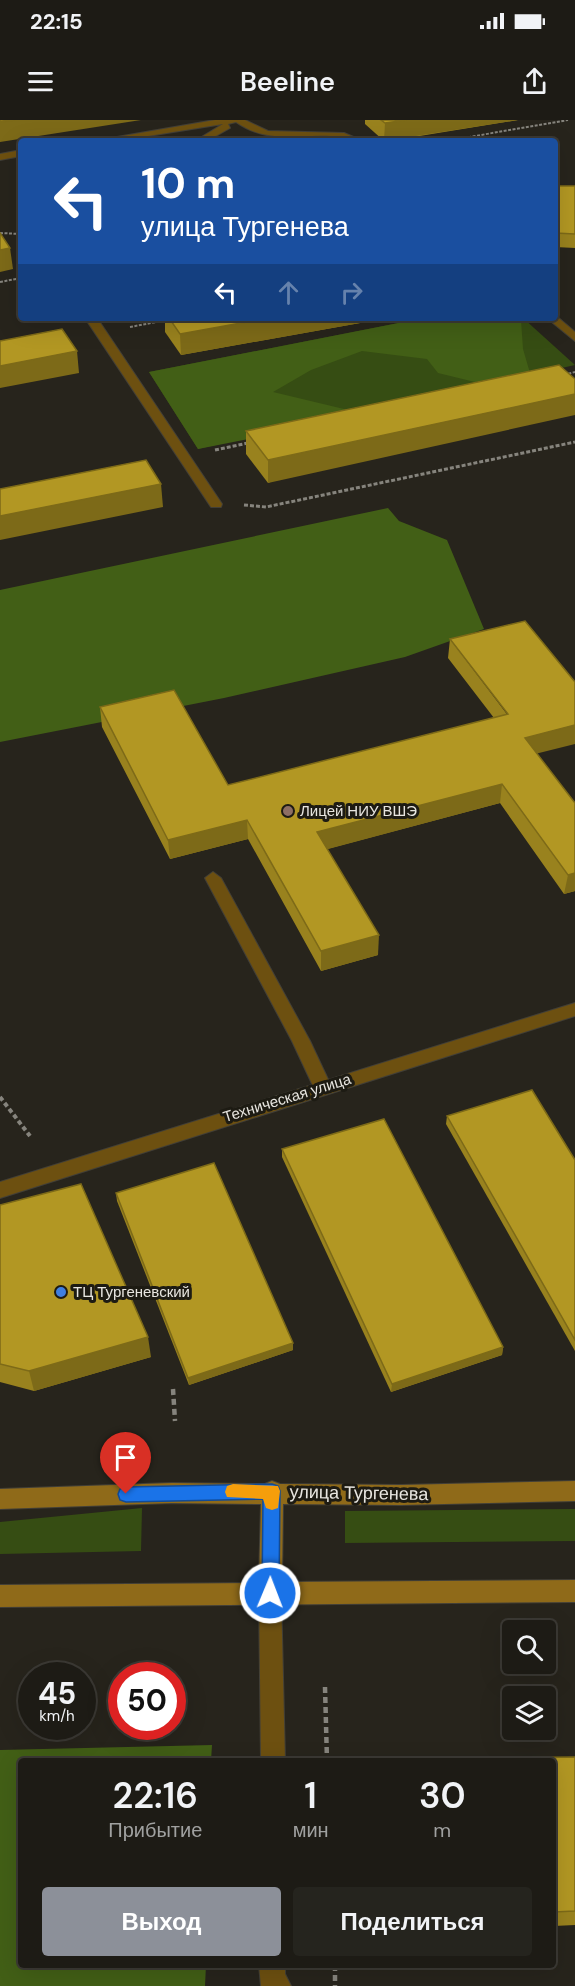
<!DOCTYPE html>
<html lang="ru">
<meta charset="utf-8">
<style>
:root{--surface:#1d1b15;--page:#25241e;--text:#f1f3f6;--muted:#a0a1a0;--line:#3b3934;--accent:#8c9099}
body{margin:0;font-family:"DM Sans",sans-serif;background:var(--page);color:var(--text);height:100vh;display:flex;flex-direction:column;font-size:22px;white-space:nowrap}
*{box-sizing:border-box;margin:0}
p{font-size:20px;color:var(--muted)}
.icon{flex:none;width:33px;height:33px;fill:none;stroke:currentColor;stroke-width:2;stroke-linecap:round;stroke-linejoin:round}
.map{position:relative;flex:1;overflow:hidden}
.side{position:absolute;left:18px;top:1638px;width:538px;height:210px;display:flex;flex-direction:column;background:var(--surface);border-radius:6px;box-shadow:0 6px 24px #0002,0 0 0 2px var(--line)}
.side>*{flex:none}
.top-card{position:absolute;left:18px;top:18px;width:540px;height:183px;border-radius:6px;box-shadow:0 6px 24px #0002,0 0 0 2px var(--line);background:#1a4fa0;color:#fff;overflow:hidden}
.fabs{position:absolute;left:502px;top:1500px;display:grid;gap:12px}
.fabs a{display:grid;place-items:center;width:54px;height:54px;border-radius:6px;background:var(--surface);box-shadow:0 6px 24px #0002,0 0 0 2px var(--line);font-size:30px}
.speed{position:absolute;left:18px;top:1542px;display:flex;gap:12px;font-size:30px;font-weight:700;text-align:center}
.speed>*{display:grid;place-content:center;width:78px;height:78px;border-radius:50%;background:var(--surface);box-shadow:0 6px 24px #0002,0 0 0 2px var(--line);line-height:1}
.speed small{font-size:15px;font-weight:400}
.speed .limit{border:9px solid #d22;background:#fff;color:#111}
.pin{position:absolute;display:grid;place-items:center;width:51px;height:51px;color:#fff;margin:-62px -26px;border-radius:50% 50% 50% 0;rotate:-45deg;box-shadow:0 0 6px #0007}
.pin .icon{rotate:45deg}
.me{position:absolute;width:66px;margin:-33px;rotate:1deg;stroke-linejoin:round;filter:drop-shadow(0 0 4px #0008)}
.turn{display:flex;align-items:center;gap:21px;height:126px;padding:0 24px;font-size:27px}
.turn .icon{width:78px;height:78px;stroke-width:2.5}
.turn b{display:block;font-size:42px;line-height:51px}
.lanes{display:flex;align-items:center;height:57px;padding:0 24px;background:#0003;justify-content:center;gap:30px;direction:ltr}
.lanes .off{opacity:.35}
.eta{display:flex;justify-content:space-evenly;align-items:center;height:102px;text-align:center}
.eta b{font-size:36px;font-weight:600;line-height:42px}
.cta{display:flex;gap:12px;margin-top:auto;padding:12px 24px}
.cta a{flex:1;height:69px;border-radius:6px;background:var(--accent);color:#fff;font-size:24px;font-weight:600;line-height:69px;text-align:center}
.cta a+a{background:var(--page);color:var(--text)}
.status{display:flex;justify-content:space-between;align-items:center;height:42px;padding:0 30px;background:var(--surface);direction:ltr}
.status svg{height:16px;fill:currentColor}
header{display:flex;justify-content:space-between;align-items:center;height:78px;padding:0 24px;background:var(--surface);font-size:27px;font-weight:600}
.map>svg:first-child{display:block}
.green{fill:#364d13}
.forest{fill:#425f16}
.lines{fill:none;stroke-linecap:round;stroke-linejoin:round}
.service-casing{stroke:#423f37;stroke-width:2}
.minor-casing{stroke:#423f37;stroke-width:2}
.secondary-casing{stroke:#423f37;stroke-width:2}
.path-far3{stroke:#86847d;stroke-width:2;stroke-dasharray:3 1.5;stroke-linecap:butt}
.path-far2{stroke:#86847d;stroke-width:3;stroke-dasharray:4 2;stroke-linecap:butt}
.path-far1{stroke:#86847d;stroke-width:4;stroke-dasharray:4.5 3;stroke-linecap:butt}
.path{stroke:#86847d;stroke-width:4.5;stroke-dasharray:6 4;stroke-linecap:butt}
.service{fill:#6d5010;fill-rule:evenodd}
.minor{fill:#6d5010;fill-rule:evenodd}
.secondary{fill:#8f6a19;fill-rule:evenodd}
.wall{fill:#99821e}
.shaded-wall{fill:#7d6a18}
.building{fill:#b29723;stroke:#7d6a18;stroke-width:1.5}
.route{fill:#1a73e8;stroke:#114b97;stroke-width:1.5}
.slow{fill:#f59e0b}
.education-dot{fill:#8d6e63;stroke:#1d1b13;stroke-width:2}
.shop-dot{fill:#3f7fe0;stroke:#1d1b13;stroke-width:2}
.labels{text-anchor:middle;stroke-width:6;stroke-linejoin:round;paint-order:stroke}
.poi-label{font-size:15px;fill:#e8e6e0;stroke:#1d1b13;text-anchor:start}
.street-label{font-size:15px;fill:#e8e6e0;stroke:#1d1b13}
.near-street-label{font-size:18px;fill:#e8e6e0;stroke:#1d1b13}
</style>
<div class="status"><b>22:15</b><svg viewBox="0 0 49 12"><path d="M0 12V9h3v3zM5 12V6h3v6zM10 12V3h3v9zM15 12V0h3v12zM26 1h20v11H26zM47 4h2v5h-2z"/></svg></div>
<header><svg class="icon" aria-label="menu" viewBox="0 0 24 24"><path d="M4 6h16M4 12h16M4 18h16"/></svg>Beeline<svg class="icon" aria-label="share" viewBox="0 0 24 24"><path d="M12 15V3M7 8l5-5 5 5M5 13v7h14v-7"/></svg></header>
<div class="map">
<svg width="575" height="1866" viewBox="0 0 575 1866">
<rect width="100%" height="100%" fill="#27241c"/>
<g class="green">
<path d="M424 198H523L575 245 198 329 149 252Z"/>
<path d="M142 1388 141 1431 0 1434V1402Z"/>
<path d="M575 1389V1421L345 1423V1391Z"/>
</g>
<g class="forest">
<path d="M424 198H515L521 200 523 229 530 253 475 262 438 253 427 239 362 231 311 250 273 272 369 295 198 329 149 252Z"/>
<path d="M388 388 399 401 447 420 484 509 405 537 224 578 0 622V470Z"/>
<path d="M212 1625 211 1641H21V1845H206L205 1866H0V1630Z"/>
</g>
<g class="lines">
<defs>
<g id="service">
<path d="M215 0H245L268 11 344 13 363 21C351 21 342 17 331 16 296 14 267 24 236 2L228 4 230 8 207 21H195L223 4 117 21H94Z"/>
<path d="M21 30V36L0 40V34Z"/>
<path d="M555 195 575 212V221L547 198H555Z"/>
<path d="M85 198H97L222 384 221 387H211Z"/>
<path d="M213 752 221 758 310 921 332 968 329 973H317L314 968 292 921 205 758Z"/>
</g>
<g id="minor">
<path d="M575 883V896L0 1078V1062Z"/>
<path d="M270 1462 278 1465 281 1473 285 1641H261L259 1473 262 1465Z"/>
<path d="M259 1845H285V1854L291 1866H261Z"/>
</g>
<path id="secondary" d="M272 1361 280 1364 401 1365 575 1361V1381L401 1385 283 1384 282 1462 575 1460V1482L0 1487V1465L259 1463 261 1384 172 1383 0 1389V1369L172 1363 265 1364Z"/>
</defs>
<use href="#service" class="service-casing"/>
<use href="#minor" class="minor-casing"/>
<use href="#secondary" class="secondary-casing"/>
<g class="path-far3">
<path d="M446 21 568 0"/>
<path d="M0 113 21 114"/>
<path d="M0 162 21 158"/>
<path d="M130 207 167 200"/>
<path d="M564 255 575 252"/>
</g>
<g class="path-far2">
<path d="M215 330 248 323"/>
<path d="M244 385 266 387 575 322"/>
</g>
<path class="path-far1" d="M0 977 30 1016"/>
<g class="path">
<path d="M173 1269 175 1301"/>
<path d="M325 1567 327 1641"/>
<path d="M335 1845V1866"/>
</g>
<use href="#service" class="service"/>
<use href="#minor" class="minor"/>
<use href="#secondary" class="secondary"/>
</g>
<g class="wall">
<path d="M365 0H518L389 21H384L365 4Z"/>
<path d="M555 66H575V128L555 127Z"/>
<path d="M165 198H388L181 235 165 212Z"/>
<path d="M559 245 268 363 246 334V311Z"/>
<path d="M450 519 537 634 575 771 564 774 500 683 327 729 378 835 321 851 248 719 170 739 102 607 100 587 228 665 494 598 448 538Z"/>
<path d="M447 996 575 1040V1231L446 1004Z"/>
<path d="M282 1029 503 1227 502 1235 391 1272 282 1037Z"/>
<path d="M116 1073 293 1230 189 1265 117 1081Z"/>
<path d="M0 1085 151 1237 34 1271 0 1262Z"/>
<path d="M575 1637V1805L554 1806V1641Z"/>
</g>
<g class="shaded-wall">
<path d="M15 0H141L0 22V2Z"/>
<path d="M406 0H518L384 21 385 3Z"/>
<path d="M10 128 13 149 0 152V130Z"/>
<path d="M269 198H388L181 235 180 214Z"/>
<path d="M77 231 79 253 0 268V246Z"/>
<path d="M575 274V295L268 363V340Z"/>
<path d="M161 364 163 387 0 420V396Z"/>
<path d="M575 605V624L523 637 525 618Z"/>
<path d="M502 664 500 683 317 732V712Z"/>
<path d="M247 700 248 719 170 739 168 720Z"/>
<path d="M575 753V771L564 774 568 755Z"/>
<path d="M379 815 378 835 321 851V831Z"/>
<path d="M148 1217 151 1237 34 1271 29 1251Z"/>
<path d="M293 1223V1230L189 1265 188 1258Z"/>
<path d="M503 1227 502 1235 391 1272 392 1264Z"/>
</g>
<g class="building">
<path d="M0 0H15L0 2Z"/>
<path d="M381 0H406L385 3Z"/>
<path d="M555 66H575V114L555 113Z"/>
<path d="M0 113 10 128 0 130Z"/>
<path d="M169 198H269L180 214Z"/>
<path d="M62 209 77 231 0 246V221Z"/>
<path d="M559 245 575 259V274L268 340 246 311Z"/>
<path d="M146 340 161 364 0 396V369Z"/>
<path d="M525 501 575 562V605L525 618 575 683V753L568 755 502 664 317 712 379 815 321 831 247 700 168 720 100 587 174 570 228 665 508 594 450 519Z"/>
<path d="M532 970 575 1040V1220L447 996Z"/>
<path d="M384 999 503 1227 392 1264 282 1029Z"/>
<path d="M214 1043 293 1223 188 1258 116 1073Z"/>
<path d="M81 1064 148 1217 29 1251 0 1244V1085Z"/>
<path d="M575 1637V1791L554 1792V1641H405V1639Z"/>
</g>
<path class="route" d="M272 1364 278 1366 280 1371 279 1473 276 1479 270 1482 264 1479 262 1473 263 1379 126 1382 120 1380 118 1374 120 1369 126 1367Z"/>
<path class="slow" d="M233 1364 278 1366 280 1371 278 1388 272 1390 266 1388 263 1379 227 1377 225 1372 227 1366Z"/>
<circle class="education-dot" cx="288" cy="691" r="6"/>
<circle class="shop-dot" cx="61" cy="1172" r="6"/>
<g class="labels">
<g class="poi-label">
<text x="300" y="696">Лицей НИУ ВШЭ</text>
<text x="73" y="1177">ТЦ Тургеневский</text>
</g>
<g class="street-label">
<text transform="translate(287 978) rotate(-17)" y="5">Техническая улица</text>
</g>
<g class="near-street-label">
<text transform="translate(359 1373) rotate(1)" y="6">улица Тургенева</text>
</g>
</g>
</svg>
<div class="fabs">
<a><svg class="icon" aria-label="search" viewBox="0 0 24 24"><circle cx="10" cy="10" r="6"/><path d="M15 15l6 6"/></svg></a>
<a><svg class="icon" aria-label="layers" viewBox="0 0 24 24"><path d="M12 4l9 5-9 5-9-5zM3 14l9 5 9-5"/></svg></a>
</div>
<div class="speed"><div>45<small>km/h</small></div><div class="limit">50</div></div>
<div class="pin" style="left:126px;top:1374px;background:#d93025"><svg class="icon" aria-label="arrive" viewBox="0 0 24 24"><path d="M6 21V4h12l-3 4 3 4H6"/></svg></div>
<svg class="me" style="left:270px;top:1473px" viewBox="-20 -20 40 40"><circle r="17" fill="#1a73e8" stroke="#fff" stroke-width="3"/><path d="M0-11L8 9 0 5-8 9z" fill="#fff"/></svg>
<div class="top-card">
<div class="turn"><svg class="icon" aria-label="left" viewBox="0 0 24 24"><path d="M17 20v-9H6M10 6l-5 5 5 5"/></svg><div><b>10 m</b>улица Тургенева</div></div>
<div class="lanes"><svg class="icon" aria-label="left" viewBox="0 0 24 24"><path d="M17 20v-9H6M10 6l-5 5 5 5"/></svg><svg class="icon off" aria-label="ahead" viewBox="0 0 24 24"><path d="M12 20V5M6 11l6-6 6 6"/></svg><svg class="icon off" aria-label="right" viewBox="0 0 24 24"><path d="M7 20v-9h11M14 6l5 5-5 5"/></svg></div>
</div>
<section class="side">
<div class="eta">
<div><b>22:16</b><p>Прибытие</p></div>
<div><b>1</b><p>мин</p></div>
<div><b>30</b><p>m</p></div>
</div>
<div class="cta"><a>Выход</a><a>Поделиться</a></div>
</section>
</div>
